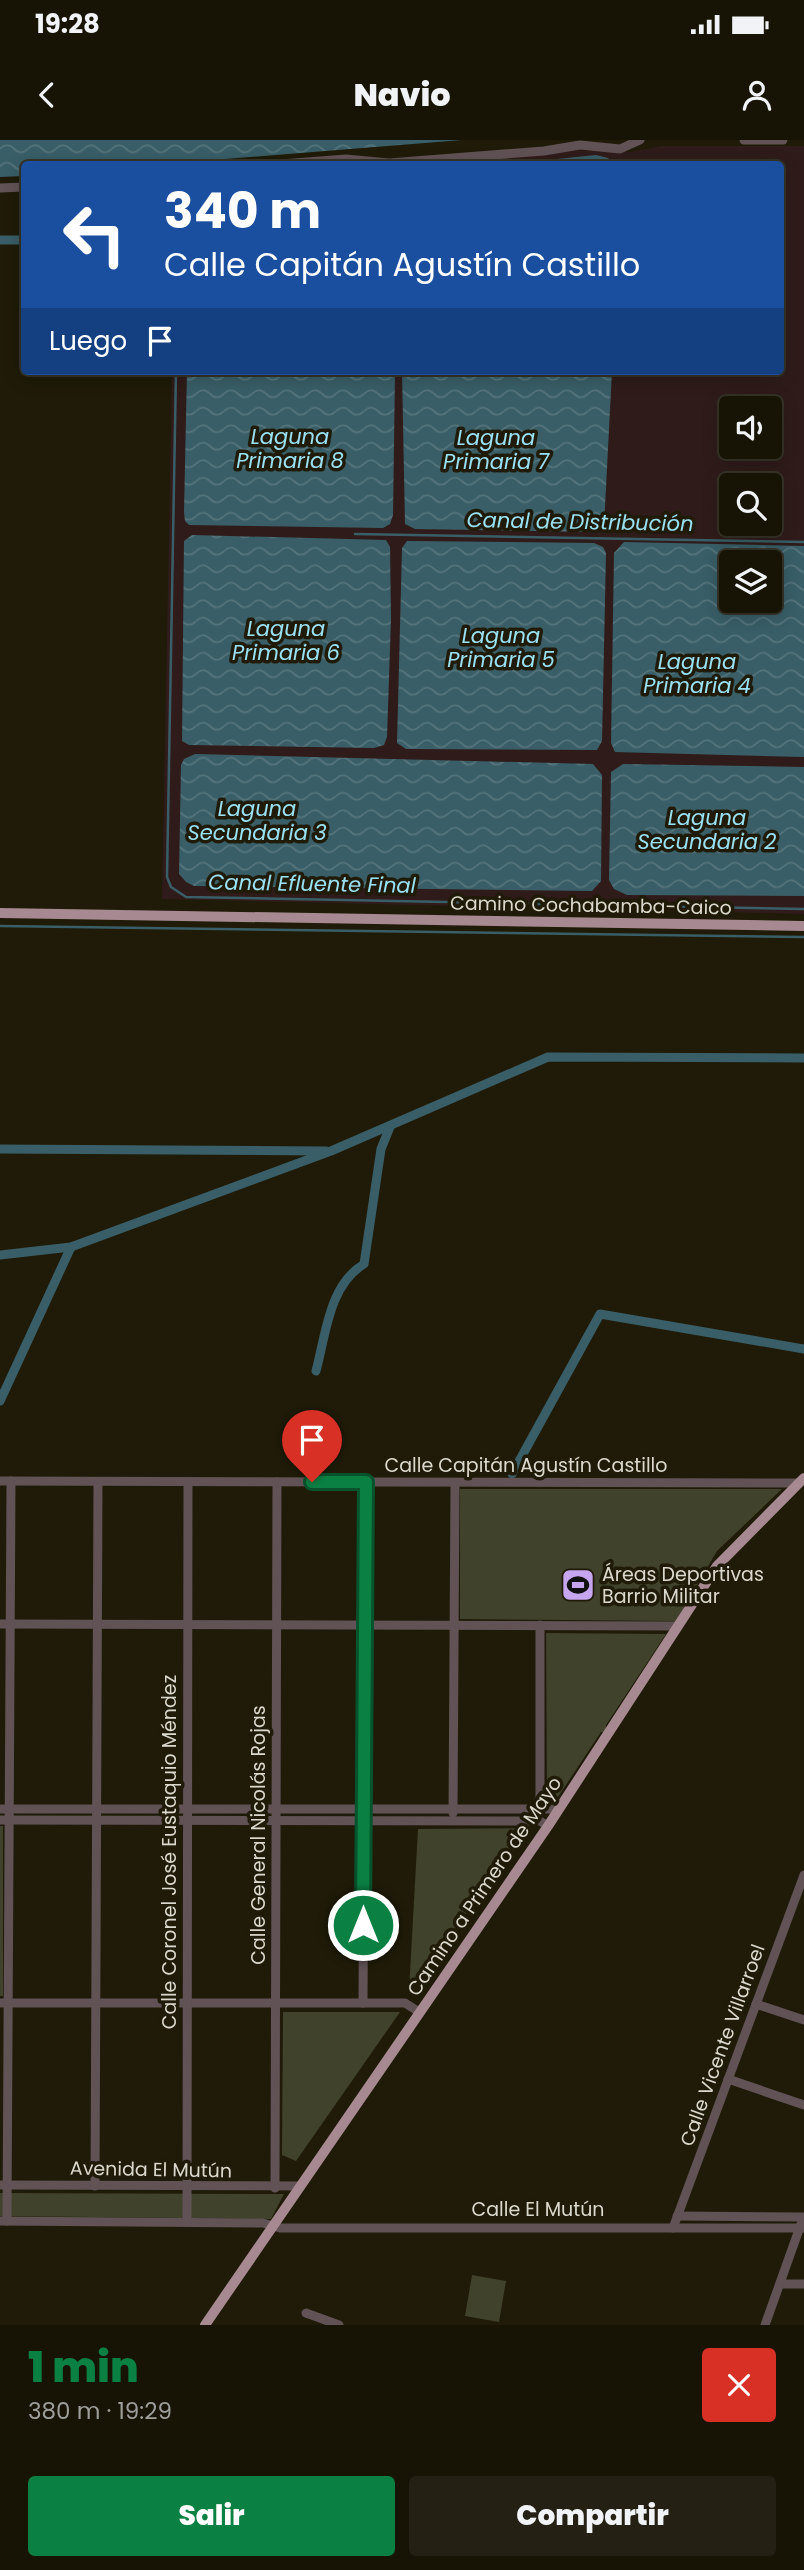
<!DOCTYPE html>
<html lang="es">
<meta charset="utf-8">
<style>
:root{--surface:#171406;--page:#242114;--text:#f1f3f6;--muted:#9e9e9b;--line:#363328;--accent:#0b8043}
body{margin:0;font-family:Poppins,sans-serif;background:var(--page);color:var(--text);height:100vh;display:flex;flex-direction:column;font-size:26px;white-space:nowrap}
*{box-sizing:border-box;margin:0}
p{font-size:23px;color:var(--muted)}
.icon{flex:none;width:38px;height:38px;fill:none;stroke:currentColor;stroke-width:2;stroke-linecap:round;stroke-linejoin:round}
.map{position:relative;height:2185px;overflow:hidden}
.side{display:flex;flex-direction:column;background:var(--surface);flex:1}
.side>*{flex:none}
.guide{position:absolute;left:21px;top:21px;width:763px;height:214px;border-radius:7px;box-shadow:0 4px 18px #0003,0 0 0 2px var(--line);background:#1a4fa0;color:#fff;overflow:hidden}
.fabs{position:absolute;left:719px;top:256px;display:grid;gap:14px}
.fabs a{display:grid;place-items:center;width:63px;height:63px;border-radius:7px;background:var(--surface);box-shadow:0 4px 18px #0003,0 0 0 2px var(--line);font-size:35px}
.pin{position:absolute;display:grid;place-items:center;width:60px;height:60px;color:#fff;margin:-72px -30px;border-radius:50% 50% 50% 0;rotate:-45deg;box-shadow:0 0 7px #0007}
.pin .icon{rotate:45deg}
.me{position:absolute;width:77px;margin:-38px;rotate:0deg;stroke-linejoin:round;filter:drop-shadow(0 0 5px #0008)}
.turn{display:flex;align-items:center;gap:24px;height:147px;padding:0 28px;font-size:32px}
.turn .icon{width:91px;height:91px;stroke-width:2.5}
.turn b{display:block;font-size:49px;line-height:60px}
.then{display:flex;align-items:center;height:66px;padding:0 28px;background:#0003;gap:14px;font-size:26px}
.round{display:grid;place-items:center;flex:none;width:74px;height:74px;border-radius:7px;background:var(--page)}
.headline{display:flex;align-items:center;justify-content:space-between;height:119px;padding:0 28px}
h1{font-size:42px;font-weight:800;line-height:52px;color:var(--accent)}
.cta{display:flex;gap:14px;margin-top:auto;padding:14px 28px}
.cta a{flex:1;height:80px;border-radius:7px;background:var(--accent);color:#fff;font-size:28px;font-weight:800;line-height:80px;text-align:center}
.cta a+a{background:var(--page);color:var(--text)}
.status{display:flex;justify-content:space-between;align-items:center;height:49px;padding:0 35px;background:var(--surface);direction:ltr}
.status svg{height:19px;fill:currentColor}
header{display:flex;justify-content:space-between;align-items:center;height:91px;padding:0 28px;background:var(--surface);font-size:32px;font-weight:800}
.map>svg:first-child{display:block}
.industrial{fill:#2f1c1a;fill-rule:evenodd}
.green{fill:#40422b}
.park{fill:url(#park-tufts)}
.water{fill:url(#water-waves);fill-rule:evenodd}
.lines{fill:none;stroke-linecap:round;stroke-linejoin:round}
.stream{stroke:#395e67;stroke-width:2.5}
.canal{stroke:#395e67;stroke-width:9}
.minor{stroke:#605255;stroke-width:9}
.major{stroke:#a78991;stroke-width:10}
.route-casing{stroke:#07532c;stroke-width:18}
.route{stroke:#0b8043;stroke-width:12}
.labels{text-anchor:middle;stroke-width:7;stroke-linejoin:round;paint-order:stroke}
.street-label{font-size:19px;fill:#dbd9cd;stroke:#1f1b08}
.poi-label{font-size:19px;fill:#dbd9cd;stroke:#1f1b08;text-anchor:start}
.water-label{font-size:21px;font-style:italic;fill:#9ae1f4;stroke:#1f1b08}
</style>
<div class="status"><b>19:28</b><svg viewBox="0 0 49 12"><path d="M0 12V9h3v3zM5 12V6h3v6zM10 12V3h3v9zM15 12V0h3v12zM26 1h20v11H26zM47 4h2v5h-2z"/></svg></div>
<header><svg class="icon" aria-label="back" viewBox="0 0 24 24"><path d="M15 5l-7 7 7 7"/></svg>Navio<svg class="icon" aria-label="person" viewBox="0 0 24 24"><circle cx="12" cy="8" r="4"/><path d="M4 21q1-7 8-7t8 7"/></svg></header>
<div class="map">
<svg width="804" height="2185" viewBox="0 0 804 2185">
<defs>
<pattern id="park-tufts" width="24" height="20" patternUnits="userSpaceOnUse" patternTransform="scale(1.75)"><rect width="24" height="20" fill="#40422b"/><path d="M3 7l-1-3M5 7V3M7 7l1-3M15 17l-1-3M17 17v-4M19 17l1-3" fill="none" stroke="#5b5d49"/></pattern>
<pattern id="water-waves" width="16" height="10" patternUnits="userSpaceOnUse" patternTransform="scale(1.75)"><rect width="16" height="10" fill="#395e67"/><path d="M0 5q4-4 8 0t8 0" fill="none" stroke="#55747c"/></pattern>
</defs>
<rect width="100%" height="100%" fill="#1f1b08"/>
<path class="industrial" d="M662 6H804V774L162 759 172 231H780V24H395L579 10 629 12ZM732 268H770V306H732ZM732 345H770V383H732ZM732 422H770V460H732Z"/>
<g class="green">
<path d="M460 1349H782L717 1411 676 1481 460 1479Z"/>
<path d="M546 1493 666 1494 606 1585V1592H601L554 1663 547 1662Z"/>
<path d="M530 1688 409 1851 418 1689Z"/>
<path d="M283 1872H400L296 2021 282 2015Z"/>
<path d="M0 2053 284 2054 271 2079 0 2076Z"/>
<path d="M472 2135 506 2141 499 2182 465 2176Z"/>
</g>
<rect class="park" x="0" y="1686" width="3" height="170"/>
<g class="water">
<path d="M0 0H462L162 24H24V36L0 37Z"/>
<path d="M596 15 608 18 614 24H508Z"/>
<path d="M187 231H395L393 375 390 384 383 388 189 385 185 381 184 372Z"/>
<path d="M402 231H612L604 386 598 392 415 389 405 384Z"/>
<path d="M192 395 386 400 390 407 391 478 387 597 384 605 374 608 189 605 182 601 184 401Z"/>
<path d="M407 401 594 403 603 407 606 413 602 601 597 610 406 609 397 603 402 408Z"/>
<path d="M624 402 804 406V617L615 612 611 603 614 413ZM732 422H770V460H732Z"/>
<path d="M195 614 593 624 602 635 601 741 592 751 194 746 186 742 179 734 181 625 184 619Z"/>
<path d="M623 624 804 627V756L627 755 614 749 609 740 611 632Z"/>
</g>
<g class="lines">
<g class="stream">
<path d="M176 231 167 737 171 747 186 757 804 769"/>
<path d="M355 394 804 402"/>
<path d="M0 786 804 797"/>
</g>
<g class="canal">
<path d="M0 100H24"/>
<path d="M0 1009 326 1011"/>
<path d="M0 1115 71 1107 331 1011 548 917 804 918"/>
<path d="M316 1231C326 1194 329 1145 364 1124L381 1009 390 987"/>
<path d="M0 1261 71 1107"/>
<path d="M512 1334 600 1174 804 1209"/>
</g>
<g class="minor">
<path d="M744 0H783"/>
<path d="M281 24 346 19 389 23 544 11 580 5 620 9 640 0"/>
<path d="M0 48 24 47"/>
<path d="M0 1341 799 1343"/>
<path d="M0 1484 678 1486"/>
<path d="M540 1485V1672"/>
<path d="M0 1669H558"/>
<path d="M453 1673 455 1343"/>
<path d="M0 1680 540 1681 548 1686"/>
<path d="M0 1863H405L419 1872"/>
<path d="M363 1863 366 1342"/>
<path d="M756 1864 804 1880"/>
<path d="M728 1939 804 1965"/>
<path d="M0 2045 301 2046"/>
<path d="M95 2046 98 1342"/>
<path d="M275 2048 277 1342"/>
<path d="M677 2076 804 2077"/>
<path d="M0 2081 263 2083 280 2088H804"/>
<path d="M7 2081 11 1341"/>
<path d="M187 2082 188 1342"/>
<path d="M673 2088 804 1735"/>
<path d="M780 2144H804"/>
<path d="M306 2173 339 2185"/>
<path d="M765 2185 801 2084"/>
</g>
<g class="major">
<path d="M0 773 804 786"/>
<path d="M205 2185 548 1686 717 1426 804 1338"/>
</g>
</g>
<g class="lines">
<defs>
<path id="route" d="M312 1342H366L363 1785"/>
</defs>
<use href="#route" class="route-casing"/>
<use href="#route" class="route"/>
</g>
<defs>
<symbol id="stadium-square" viewBox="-11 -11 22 22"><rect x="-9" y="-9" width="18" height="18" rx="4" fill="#c7a6f0" stroke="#1f1b08"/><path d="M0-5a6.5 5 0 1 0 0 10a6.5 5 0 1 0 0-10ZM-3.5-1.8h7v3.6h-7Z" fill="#111"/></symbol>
</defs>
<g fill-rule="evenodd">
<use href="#stadium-square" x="559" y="1426" width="38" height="38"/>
</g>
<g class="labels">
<g class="street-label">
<text transform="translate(591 765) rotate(1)" y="7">Camino Cochabamba-Caico</text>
<text x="526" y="1332">Calle Capitán Agustín Castillo</text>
<text transform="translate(258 1695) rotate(-90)" y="7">Calle General Nicolás Rojas</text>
<text transform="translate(169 1712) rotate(-90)" y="7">Calle Coronel José Eustaquio Méndez</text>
<text transform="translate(484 1746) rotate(-56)" y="7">Camino a Primero de Mayo</text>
<text transform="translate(722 1905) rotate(-70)" y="7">Calle Vicente Villarroel</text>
<text transform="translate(151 2029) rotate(1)" y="7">Avenida El Mutún</text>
<text x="538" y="2076">Calle El Mutún</text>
</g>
<g class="poi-label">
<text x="602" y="1441">Áreas Deportivas<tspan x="602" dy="22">Barrio Militar</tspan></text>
</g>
<g class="water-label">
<text x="290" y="304">Laguna<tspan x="290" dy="24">Primaria 8</tspan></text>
<text x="496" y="305">Laguna<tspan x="496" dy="24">Primaria 7</tspan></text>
<text transform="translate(580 382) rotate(1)" y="7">Canal de Distribución</text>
<text x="286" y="496">Laguna<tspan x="286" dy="24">Primaria 6</tspan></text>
<text x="501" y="503">Laguna<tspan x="501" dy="24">Primaria 5</tspan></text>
<text x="697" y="529">Laguna<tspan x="697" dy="24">Primaria 4</tspan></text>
<text x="257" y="676">Laguna<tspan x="257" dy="24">Secundaria 3</tspan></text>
<text x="707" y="685">Laguna<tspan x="707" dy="24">Secundaria 2</tspan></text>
<text transform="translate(312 744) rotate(1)" y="7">Canal Efluente Final</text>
</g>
</g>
</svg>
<div class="fabs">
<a><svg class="icon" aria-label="sound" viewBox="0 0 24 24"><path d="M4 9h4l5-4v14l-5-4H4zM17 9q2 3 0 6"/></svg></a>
<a><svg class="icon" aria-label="search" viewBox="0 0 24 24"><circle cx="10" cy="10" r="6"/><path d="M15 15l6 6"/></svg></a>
<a><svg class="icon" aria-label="layers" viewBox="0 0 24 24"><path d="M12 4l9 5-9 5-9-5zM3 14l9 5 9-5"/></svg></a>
</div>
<div class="pin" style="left:312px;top:1342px;background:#d93025"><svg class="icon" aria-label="arrive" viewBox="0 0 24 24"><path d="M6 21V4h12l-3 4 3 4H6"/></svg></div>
<svg class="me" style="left:363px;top:1785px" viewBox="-20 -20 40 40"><circle r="17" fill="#0b8043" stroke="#fff" stroke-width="3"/><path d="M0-11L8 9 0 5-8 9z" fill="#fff"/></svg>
<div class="guide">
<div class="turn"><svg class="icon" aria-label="left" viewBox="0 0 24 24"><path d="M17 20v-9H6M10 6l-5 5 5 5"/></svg><div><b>340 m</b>Calle Capitán Agustín Castillo</div></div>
<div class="then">Luego<svg class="icon" aria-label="arrive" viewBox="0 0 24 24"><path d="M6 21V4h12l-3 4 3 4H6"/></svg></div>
</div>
</div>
<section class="side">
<div class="headline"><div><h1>1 min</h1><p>380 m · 19:29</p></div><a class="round" style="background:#d93025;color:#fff"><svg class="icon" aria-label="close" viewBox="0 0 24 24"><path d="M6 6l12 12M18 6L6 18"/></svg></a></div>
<div class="cta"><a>Salir</a><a>Compartir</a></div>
</section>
